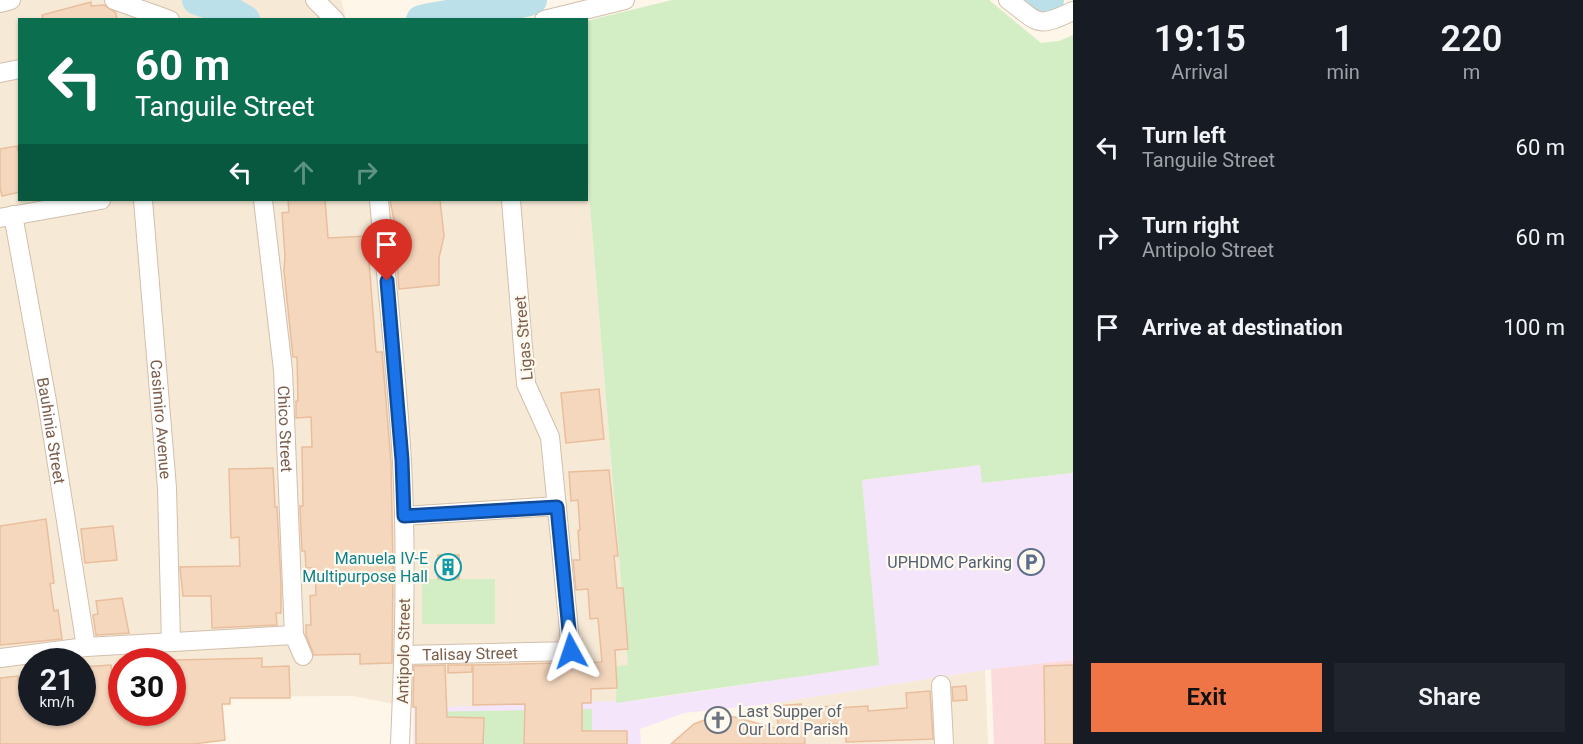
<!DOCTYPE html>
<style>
:root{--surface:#171b24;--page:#20242c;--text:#f1f3f6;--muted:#9ea1a6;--accent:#ef7446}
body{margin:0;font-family:Roboto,sans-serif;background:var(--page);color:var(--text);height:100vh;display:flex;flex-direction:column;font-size:22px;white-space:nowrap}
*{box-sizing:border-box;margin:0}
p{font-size:20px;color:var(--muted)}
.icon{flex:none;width:33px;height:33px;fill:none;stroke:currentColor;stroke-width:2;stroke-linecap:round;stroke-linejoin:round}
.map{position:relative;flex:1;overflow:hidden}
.sheet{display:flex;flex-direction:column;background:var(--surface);width:510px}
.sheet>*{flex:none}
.top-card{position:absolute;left:18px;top:18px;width:570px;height:183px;border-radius:0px;box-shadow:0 2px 4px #0004;background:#0b6e4f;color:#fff;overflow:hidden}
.speed{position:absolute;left:18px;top:648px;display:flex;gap:12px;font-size:30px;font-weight:700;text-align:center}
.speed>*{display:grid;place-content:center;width:78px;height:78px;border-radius:50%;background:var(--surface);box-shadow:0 2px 4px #0004;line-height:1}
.speed small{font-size:15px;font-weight:400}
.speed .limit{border:9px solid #d22;background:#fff;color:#111}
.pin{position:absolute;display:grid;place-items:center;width:51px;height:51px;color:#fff;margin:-62px -26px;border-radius:50% 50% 50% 0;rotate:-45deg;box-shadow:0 0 6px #0007}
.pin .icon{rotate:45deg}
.me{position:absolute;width:66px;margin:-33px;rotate:355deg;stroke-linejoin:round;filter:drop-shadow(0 0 4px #0008)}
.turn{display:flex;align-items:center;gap:21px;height:126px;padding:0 18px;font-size:27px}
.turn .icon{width:78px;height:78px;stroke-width:2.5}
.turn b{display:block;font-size:42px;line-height:51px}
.lanes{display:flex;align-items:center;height:57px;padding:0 18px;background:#0003;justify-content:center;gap:30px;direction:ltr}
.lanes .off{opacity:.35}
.eta{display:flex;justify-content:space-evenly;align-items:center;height:102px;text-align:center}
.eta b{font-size:36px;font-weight:600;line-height:42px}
.button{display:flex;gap:12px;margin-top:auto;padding:12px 18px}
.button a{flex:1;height:69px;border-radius:0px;background:var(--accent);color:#111;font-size:24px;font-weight:600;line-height:69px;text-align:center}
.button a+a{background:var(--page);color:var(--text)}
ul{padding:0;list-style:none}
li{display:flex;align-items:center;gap:18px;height:90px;padding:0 18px}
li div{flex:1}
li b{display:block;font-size:22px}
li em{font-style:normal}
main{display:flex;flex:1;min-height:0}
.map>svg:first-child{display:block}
.residential{fill:#f6e9d6}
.education{fill:#f4e5fb}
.medical{fill:#fcdbdd}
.green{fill:#d3edc5}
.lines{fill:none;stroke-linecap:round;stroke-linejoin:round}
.river{stroke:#bbe0e9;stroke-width:30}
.building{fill:#f5d7be;stroke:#e9be9d;stroke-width:1.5}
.minor-casing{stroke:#d2bfac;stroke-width:20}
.minor{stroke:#fff;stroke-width:18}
.route-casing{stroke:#114b97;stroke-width:15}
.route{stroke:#1a73e8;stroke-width:10}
.labels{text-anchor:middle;stroke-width:4.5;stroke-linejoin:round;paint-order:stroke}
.street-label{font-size:16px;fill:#7b5d4a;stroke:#fffaf0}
.culture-label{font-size:16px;fill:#0d838f;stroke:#fffaf0;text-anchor:end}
.service-label{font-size:16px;fill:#4e5e75;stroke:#fffaf0;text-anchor:end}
.worship-label{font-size:16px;fill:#5b616d;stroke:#fffaf0;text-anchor:start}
</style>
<main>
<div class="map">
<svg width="1073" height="744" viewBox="0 0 1073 744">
<rect width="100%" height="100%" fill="#fef6e8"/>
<g class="residential">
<path d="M0 0H341L346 19 20 20V200H586L587 169 628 665 617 667 616 703 414 708 353 696 173 697 172 662H122L121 700 83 702 82 662H32L31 705 0 709Z"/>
<path d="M985 670 988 744H772L769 704Z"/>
</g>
<path class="education" d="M980 465 982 483 1073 473V660L985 670 769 704 684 713 640 729 641 744H413L414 708 640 700 878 665 862 480Z"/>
<path class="medical" d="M1073 660V744H994L991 669Z"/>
<g class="green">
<path d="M672 0H989L1041 43 1059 41 1073 35V473L982 483 980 465 862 480 879 665 616 703 617 666 628 665 587 169 586 21Z"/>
<rect x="422" y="579" width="73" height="45"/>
<path d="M592 709V744H415V712Z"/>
</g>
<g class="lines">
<g class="river">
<path d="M197 0 230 11 245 20"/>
<path d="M1038 0 1045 2 1049 0"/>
<path d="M421 20C458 11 495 11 532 0"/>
</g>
</g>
<g class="building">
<path d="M91 2V6L104 5 116 13 117 20H43L42 15Z"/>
<path d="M17 146 20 159V192L2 196 0 187V149Z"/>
<path d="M288 200H325L328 238 367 236 376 352H382L391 463 393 568 392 663 360 664V654L314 655 306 635V625H311L310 596 316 595 315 568H306L305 551H302L300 506H303L302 447H312L311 417 296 418V401H298L297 357H293L284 271 285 256 282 213 289 212Z"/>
<path d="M390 200H440L444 236 439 258V285L399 289 397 260 398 240Z"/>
<path d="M599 389 604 439 566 443 561 393Z"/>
<path d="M273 468 275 507H277L281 583V613H276L277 625 212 628 211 596H183L180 567 240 566 239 537 231 538 229 469Z"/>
<path d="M609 470 618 556H614L617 588H623L628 649 615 650 617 688 591 689V703H582V731H627V744H524L525 704 473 705V665L602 662 598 618 590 619 588 589 576 590 573 560H580L578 531 580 530 578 500 571 501 569 472Z"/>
<path d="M46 519 54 583 50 584 54 611 58 610 62 639 0 645V526Z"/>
<path d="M113 526 117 560 85 563 81 529Z"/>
<rect x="438" y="555" width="21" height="24"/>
<path d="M122 598 129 633 96 635 93 615 98 614 96 601Z"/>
<path d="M262 658V667L289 666 290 698H230V704H222L225 740 193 744H0V678L18 676V681L32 679V712H82V667L111 665 112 672H122V712H172V709H174V660Z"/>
<path d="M445 665 447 717 484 718 483 744H416V707H413L414 666Z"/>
<path d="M448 665H472V672L448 673Z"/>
<path d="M1073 665V744H1045L1044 666Z"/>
<path d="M966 686 967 700 953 701 952 687Z"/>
<path d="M930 691 933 739 846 742 845 723 804 725 805 744H671L694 724 707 719 720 717H735L778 729 777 706 801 704 802 708 835 706V708L868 706V711L907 708 906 693Z"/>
</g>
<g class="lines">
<defs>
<g id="minor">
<path d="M114 0 170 20"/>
<path d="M315 0 335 20"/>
<path d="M1008 0C1040 23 1035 29 1073 11"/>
<path d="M0 3 11 0"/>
<path d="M544 20 625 0"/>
<path d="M0 73 20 69"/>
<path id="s1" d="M143 200 167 488 171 641"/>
<path id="s2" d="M263 200 283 370 294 635 303 656"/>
<path d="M379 200C387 287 397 375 402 462 407 556 404 650 400 744"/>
<path id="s3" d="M13 215 47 401 86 647"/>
<path d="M0 218 101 200"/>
<path d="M404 516 557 506"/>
<path id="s4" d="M404 655 571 651 550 437 526 384 511 200"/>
<path d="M0 658 86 647 294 635"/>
<path d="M941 685 944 744"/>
</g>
</defs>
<use href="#minor" class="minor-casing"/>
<use href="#minor" class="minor"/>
</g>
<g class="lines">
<defs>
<path id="route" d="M387 281 402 460 404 516 557 507 571 651"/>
</defs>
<use href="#route" class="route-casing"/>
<use href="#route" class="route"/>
</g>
<defs>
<symbol id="parking-ring" viewBox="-11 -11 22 22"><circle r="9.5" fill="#fffaf0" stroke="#5c6f8a" stroke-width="1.5"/><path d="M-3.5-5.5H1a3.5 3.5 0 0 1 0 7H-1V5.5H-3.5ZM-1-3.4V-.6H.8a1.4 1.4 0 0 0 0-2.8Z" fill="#5c6f8a"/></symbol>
<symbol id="building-ring" viewBox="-11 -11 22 22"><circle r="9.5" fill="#fffaf0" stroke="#0f9aa8" stroke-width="1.5"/><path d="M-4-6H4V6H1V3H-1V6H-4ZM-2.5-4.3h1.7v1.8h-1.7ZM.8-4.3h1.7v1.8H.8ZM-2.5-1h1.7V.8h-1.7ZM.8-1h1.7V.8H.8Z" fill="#0f9aa8"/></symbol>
<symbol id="church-ring" viewBox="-11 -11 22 22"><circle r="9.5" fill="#fffaf0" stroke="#6b7280" stroke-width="1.5"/><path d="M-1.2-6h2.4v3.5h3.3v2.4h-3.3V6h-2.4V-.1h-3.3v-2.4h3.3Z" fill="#6b7280"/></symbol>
</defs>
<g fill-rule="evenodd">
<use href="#parking-ring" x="1016" y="547" width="30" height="30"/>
<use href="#building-ring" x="433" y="552" width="30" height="30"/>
<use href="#church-ring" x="703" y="705" width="30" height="30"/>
</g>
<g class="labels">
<g class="street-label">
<text transform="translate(523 338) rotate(-95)" y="6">Ligas Street</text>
<text dy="6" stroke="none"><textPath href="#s1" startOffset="220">Casimiro Avenue</textPath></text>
<text dy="6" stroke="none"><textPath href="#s2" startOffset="230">Chico Street</textPath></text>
<text dy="6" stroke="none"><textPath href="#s3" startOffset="219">Bauhinia Street</textPath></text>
<text transform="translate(403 651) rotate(-89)" y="6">Antipolo Street</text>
<text dy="6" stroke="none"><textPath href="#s4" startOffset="66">Talisay Street</textPath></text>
</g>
<g class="culture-label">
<text x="428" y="564">Manuela IV-E<tspan x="428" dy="18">Multipurpose Hall</tspan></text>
</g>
<g class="service-label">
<text x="1012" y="568">UPHDMC Parking</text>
</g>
<g class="worship-label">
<text x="738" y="717">Last Supper of<tspan x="738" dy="18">Our Lord Parish</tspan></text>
</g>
</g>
</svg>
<div class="speed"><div>21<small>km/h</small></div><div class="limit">30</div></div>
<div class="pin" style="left:387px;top:281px;background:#d93025"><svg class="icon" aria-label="arrive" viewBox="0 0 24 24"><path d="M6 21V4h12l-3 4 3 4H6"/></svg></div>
<svg class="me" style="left:571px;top:651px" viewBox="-20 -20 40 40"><path d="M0-17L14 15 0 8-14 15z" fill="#1a73e8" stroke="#fff" stroke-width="4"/></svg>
<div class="top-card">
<div class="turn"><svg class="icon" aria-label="left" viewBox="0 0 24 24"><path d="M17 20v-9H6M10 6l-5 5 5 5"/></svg><div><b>60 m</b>Tanguile Street</div></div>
<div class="lanes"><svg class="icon" aria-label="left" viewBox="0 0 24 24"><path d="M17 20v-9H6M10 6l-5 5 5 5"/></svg><svg class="icon off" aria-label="ahead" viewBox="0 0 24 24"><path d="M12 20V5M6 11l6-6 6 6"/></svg><svg class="icon off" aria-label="right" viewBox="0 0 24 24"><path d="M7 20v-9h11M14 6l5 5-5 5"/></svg></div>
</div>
</div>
<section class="sheet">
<div class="eta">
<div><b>19:15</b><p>Arrival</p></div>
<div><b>1</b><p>min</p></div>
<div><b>220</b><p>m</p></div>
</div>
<ul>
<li><svg class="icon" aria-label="left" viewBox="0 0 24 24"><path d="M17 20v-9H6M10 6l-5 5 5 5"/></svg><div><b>Turn left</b><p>Tanguile Street</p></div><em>60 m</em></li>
<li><svg class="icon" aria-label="right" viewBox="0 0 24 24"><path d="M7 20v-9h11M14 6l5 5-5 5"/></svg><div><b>Turn right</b><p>Antipolo Street</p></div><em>60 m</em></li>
<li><svg class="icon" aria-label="arrive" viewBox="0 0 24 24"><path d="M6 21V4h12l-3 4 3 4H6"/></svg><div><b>Arrive at destination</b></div><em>100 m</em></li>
</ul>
<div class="button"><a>Exit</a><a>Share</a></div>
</section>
</main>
